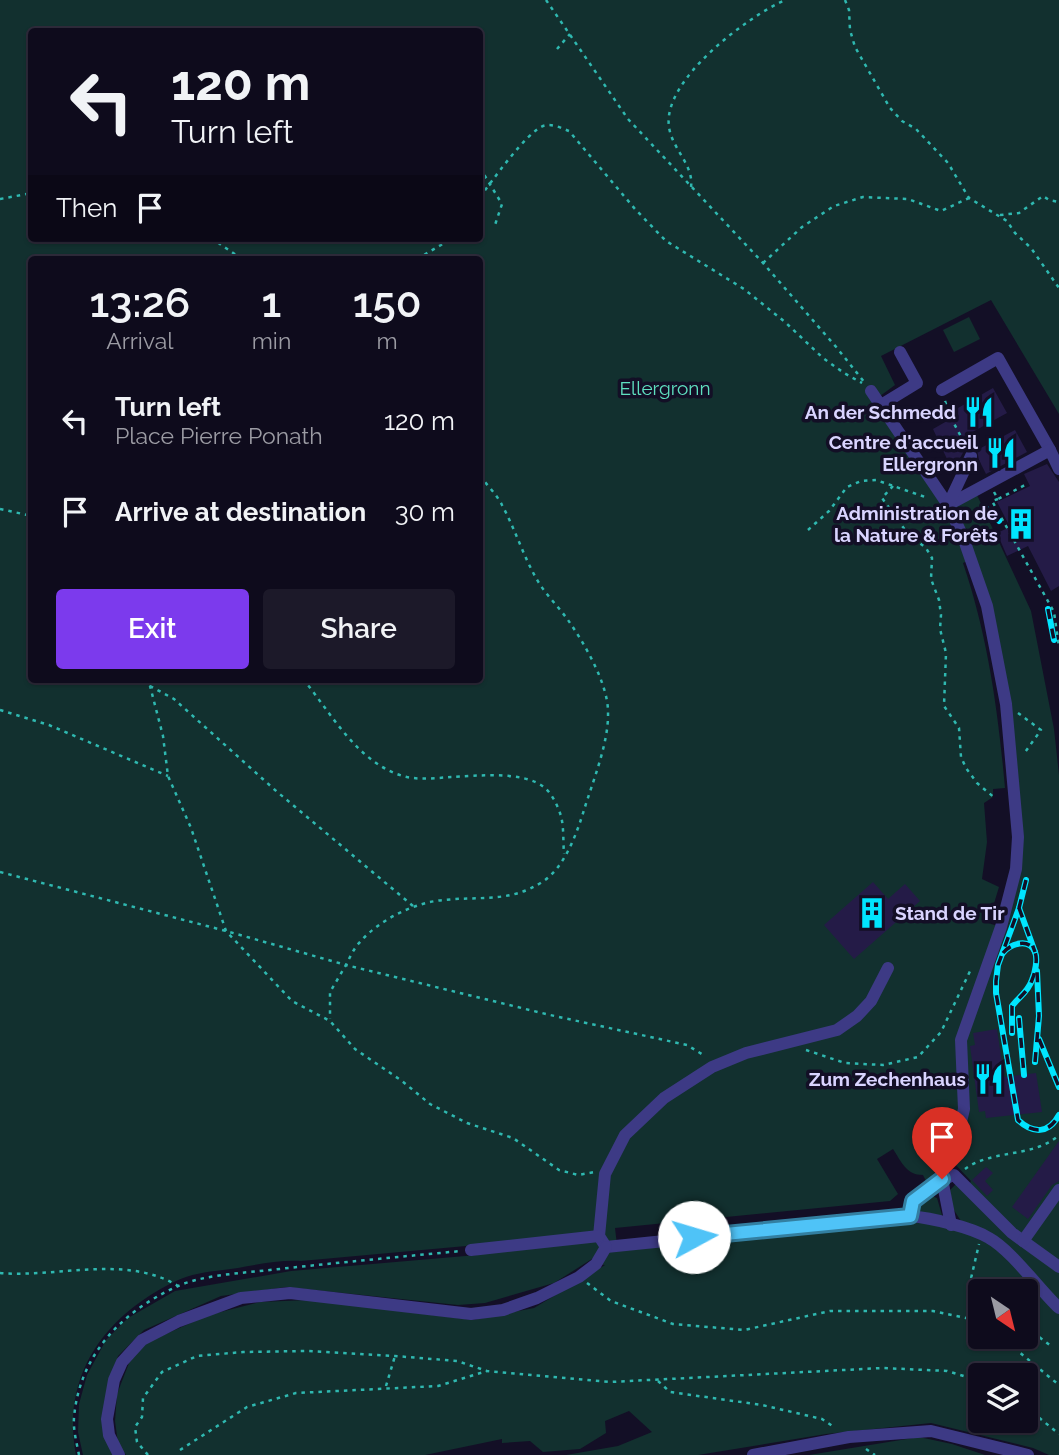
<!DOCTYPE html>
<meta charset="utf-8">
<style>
:root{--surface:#0e0b1c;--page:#1c1929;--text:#f1f3f6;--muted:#9b9ba3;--line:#2e2b3b;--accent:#7c3aed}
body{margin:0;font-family:Raleway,sans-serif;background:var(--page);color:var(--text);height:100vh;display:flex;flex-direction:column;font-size:26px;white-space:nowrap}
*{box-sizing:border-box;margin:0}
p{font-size:23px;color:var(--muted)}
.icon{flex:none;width:38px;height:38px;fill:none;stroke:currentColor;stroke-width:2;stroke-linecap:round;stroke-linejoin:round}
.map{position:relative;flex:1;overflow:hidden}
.details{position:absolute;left:28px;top:256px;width:455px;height:427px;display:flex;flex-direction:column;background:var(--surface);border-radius:7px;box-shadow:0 2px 5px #0004,0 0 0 2px var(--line)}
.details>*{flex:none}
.guide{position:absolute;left:28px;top:28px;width:455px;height:214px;border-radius:7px;box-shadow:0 2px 5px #0004,0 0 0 2px var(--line);background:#0e0b1c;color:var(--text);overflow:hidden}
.needle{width:46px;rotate:145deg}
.fabs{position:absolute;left:968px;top:1279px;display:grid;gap:14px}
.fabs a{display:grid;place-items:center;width:70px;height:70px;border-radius:7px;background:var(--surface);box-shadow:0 2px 5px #0004,0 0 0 2px var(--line);font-size:35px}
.pin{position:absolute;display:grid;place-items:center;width:60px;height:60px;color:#fff;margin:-72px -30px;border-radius:50% 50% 50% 0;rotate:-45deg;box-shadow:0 0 7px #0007}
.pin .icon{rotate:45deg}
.me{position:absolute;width:77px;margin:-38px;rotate:84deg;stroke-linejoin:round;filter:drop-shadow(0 0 5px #0008)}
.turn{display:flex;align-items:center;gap:24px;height:147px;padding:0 28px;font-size:32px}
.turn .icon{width:91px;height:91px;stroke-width:2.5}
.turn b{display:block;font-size:49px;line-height:60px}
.then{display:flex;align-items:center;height:66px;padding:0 28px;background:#0003;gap:14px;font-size:26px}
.eta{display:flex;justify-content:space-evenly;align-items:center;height:119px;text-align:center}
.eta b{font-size:42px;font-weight:600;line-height:49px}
.primary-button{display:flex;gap:14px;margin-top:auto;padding:14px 28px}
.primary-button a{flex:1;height:80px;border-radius:7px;background:var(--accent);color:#fff;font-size:28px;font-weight:600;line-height:80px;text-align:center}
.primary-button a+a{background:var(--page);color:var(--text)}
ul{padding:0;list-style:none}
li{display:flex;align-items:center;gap:21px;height:91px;padding:0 28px}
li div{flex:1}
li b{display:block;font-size:26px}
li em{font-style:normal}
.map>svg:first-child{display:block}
.green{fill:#12302f;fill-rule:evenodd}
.building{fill:#241b47}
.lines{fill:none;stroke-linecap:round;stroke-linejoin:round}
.path{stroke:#2fb8b0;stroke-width:2.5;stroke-dasharray:3.5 5;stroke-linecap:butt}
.minor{stroke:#3d3a85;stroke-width:12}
.rail-casing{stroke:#00e5ff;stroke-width:6}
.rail{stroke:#130f26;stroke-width:3.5;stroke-dasharray:10;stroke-linecap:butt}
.route-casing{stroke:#337fa1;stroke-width:18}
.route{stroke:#4fc3f7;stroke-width:12}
.labels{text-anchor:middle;stroke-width:7;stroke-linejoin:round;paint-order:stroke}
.park-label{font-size:19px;fill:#5fe0c0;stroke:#130f26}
.poi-label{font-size:19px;font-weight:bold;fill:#d9d4ff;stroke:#130f26;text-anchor:end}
</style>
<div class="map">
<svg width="1059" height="1455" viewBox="0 0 1059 1455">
<rect width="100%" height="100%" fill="#130f26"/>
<g class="green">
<path d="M0 0H1059V414L991 300 881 356 895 385 876 399 950 509 977 495 1031 611 1054 729 1059 775V1455H1049L1033 1448 931 1423 826 1434 698 1455H566L618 1446 652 1432 629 1411 605 1421 606 1433 580 1449 543 1452 530 1441 502 1443V1439L425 1455H126L118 1443 115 1421 117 1394 129 1363 143 1344 209 1315 260 1302 308 1300 473 1320 534 1308 605 1265 596 1264 595 1257 554 1283 485 1303 458 1305 286 1287 221 1296 144 1330 118 1356 107 1391 114 1455H83L78 1432 79 1404 87 1375 106 1340 128 1318 175 1291 291 1271 477 1255 510 1242 301 1261C280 1260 259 1264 238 1268 218 1271 194 1272 176 1281 105 1315 61 1375 76 1455H0ZM32 32H480V238H32ZM32 259H480V679H32ZM971 559 1006 704 1016 869 1001 927 988 923 999 887 982 879 987 842 984 803 993 797V789L1005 788C998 710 988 637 963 563ZM893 1149C901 1161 906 1175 923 1175L927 1183 942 1162 951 1160 971 1181 969 1185H955L950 1190 952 1207 966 1229 944 1222 937 1198 932 1196 918 1205 919 1216 617 1245 615 1228 890 1201 898 1194 877 1159ZM980 1292H1026V1337H980ZM980 1376H1026V1421H980Z"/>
<path d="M969 317 980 339 954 352 943 330Z"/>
<path d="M919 1437 952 1444 985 1455H809Z"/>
</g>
<g class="building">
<path d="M993 388 1007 413 958 440 964 451 960 458 951 463 949 458 947 459 933 429 954 417 951 412Z"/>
<path d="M1015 430 1027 452 986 474 979 460 977 450Z"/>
<path d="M1047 464 1059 482V586L1051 591 1028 546 1007 556 997 533 1010 527 997 502 1030 486 1024 474Z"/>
<path d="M873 882 888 899 905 884 920 901 854 959 824 925Z"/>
<path d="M997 1029 1004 1077 1036 1073 1042 1112 986 1118 985 1111 979 1112 970 1046 975 1045 973 1033Z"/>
<path d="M1059 1141V1181L1052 1185 1028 1219 1012 1207Z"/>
<path d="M986 1167 993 1173 985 1181 993 1190 987 1196 972 1180Z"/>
</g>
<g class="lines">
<g class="path">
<path d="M546 0 628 119 763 263 837 348 865 383"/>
<path d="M845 0 849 10 850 30 855 47 890 108 902 121 916 129 948 163 969 198 1007 221 1015 233 1031 248 1059 288"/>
<path d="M557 49 570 34"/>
<path d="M480 168 502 204 494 228"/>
<path d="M691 187C694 165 672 149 669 127 662 80 747 17 785 0"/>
<path d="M480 197C492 181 526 133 543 126 552 123 561 128 569 131L635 209 666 241 744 289 785 322 823 358 844 373 862 383"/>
<path d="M0 199 32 193"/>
<path d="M1000 215 1019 213 1043 196 1049 200 1059 202"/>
<path d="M211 238 242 259"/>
<path d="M417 259 441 245 449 238"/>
<path d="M763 263 802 227 834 206 863 197 908 199 941 211 969 198"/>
<path d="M945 401 950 416 966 446"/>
<path d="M480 476C487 485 497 495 502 505 515 529 523 555 536 578 545 594 558 606 568 620 584 643 608 683 608 712 609 742 593 781 584 810 577 833 564 869 542 882 510 903 479 896 444 900 415 902 379 920 360 942 354 948 350 957 346 965L550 1015 687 1045 705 1056"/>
<path d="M893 486 882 498 908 534 926 548 932 558 931 579 939 600 941 615 940 629 946 653 944 706 959 728 961 757 966 768 977 783 996 799"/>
<path d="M994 492 998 499 1027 484"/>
<path d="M998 499 992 501 1054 612 1059 647"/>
<path d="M0 509 32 516"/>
<path d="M808 530 829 511 847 487 861 481 876 480 928 498"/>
<path d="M144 679 150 686 163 736 168 776 191 828 226 931 292 1001 330 1021 355 1049 402 1081 430 1104 467 1123 513 1138 559 1170 578 1175 595 1172"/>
<path d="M303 679C332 714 359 766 407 777 421 780 437 778 451 777 476 776 524 770 545 788 553 795 558 807 561 816 564 828 563 842 564 854"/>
<path d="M150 686 174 699 275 790 413 906"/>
<path d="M0 710 49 725 168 776"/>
<path d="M1018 713 1041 730 1023 755"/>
<path d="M0 872 226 931 346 965 330 992V1019"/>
<path d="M806 1050 845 1063 883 1065 918 1057 941 1032 972 967"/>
<path d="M965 1169C992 1149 1034 1158 1059 1135"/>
<path d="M0 1273C58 1278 126 1254 178 1286"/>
<path d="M587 1283 611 1301 673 1324 744 1330 830 1311H933L980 1321"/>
<path d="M969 1287 980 1294"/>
<path d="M978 1319 969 1287 979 1244"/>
<path d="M1026 1327 1051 1346"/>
<path d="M1001 1337 1059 1385"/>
<path d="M987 1376 1032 1365"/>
<path d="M658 1381 670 1392 762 1405 822 1419 834 1427"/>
<path d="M386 1386 395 1356"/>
<path d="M1026 1407 1059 1434"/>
<path d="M866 1449 875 1455"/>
<path d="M180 1450 247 1407 296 1393 438 1386 487 1371"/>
<path d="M79 1455C77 1444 73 1430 74 1418 79 1356 121 1312 176 1287 200 1275 243 1273 270 1270 334 1263 397 1257 461 1251"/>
<path d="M148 1455 137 1442 135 1427 142 1417 143 1398 162 1372 197 1356 243 1352 308 1351 395 1356 457 1361 487 1371 610 1382 883 1368 947 1371 980 1381"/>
</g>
<g class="minor">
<path d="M942 390 998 358 1050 450"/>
<path d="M871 391 948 505 963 537 987 606 1006 704 1018 837 1016 869 1001 927 961 1040 964 1109 958 1134 942 1162V1179L951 1225"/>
<path d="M881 405 917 383 900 352"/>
<path d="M948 505 1050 450 1059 469"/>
<path d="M948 505 971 456"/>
<path d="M954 1175 1012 1233 1059 1267"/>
<path d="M910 1216 913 1201 918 1196 949 1177"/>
<path d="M1023 1241 1059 1190"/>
<path d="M606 1247 910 1216C931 1218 971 1227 989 1238 1011 1250 1039 1289 1059 1308"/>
<path d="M606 1247 599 1236 605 1174 625 1135 664 1098 712 1067 746 1053 837 1030 857 1016 871 1001 888 968"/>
<path d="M471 1250 599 1236"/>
<path d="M119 1455 109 1435 107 1419 114 1380 122 1362 142 1340 179 1321 241 1298 290 1293 471 1314 503 1310 537 1298 579 1277 596 1264 606 1247"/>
<path d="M753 1455 849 1437 931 1431 1028 1455"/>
</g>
<defs>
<g id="rail">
<path d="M987 509 999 521"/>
<path d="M1048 609 1054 640"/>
<path d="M1026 880 1019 908 998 965 996 981V993L1018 1120C1033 1134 1049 1134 1059 1115"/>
<path d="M1019 908 1035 952"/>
<path d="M1003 953C1010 944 1029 937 1035 952 1038 959 1035 973 1032 980 1028 992 1019 997 1012 1006V1033"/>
<path d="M1019 1018 1024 1075"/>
<path d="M1039 1039 1059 1087"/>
<path d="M1035 1062 1039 1016 1037 971"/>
</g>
</defs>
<use href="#rail" class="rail-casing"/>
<use href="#rail" class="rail"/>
</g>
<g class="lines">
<defs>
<path id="route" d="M694 1237 910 1216 913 1201 942 1179"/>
</defs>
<use href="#route" class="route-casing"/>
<use href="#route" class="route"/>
</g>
<defs>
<symbol id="restaurant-bare" viewBox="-9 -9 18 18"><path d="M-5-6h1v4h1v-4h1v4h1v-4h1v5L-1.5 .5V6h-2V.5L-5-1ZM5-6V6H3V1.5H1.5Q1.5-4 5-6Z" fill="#00e5ff" stroke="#130f26" stroke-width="2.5" paint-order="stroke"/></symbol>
<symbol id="building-bare" viewBox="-9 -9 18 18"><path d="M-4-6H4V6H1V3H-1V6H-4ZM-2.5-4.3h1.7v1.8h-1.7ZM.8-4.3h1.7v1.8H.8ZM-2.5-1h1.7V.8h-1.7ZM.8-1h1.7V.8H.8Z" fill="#00e5ff" stroke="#130f26" stroke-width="2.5" paint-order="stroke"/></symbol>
</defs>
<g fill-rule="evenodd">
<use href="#restaurant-bare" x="957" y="390" width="44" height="44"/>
<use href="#restaurant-bare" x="979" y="431" width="44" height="44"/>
<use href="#building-bare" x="999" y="502" width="44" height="44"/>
<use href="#building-bare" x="850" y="891" width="44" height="44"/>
<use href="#restaurant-bare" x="967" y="1057" width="44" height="44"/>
</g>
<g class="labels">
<g class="park-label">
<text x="665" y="395">Ellergronn</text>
</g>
<g class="poi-label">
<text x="956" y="419">An der Schmedd</text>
<text x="978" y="449">Centre d'accueil<tspan x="978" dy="22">Ellergronn</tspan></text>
<text x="998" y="520">Administration de<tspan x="998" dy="22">la Nature &amp; Forêts</tspan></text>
<text x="895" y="920" text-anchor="start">Stand de Tir</text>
<text x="966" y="1086">Zum Zechenhaus</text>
</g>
</g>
</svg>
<div class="fabs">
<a><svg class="needle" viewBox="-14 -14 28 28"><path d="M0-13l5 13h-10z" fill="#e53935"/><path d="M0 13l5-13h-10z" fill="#9b9ba3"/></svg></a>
<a><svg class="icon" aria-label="layers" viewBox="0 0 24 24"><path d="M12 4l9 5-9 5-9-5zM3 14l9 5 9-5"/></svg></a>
</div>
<div class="pin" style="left:942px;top:1179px;background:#d93025"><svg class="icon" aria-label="arrive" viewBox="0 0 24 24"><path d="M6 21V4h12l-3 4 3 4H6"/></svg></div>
<svg class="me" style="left:694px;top:1237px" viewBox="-20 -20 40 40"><circle r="19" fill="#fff"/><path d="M0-13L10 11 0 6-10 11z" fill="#4fc3f7"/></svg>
<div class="guide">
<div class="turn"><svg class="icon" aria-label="left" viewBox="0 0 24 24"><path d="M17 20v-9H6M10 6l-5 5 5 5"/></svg><div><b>120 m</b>Turn left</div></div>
<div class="then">Then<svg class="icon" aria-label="arrive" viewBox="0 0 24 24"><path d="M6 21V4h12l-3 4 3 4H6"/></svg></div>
</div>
<section class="details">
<div class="eta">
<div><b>13:26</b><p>Arrival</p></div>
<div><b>1</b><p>min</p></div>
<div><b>150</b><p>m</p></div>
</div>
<ul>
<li><svg class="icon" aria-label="left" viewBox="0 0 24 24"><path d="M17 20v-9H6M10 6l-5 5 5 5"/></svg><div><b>Turn left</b><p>Place Pierre Ponath</p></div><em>120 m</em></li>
<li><svg class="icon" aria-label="arrive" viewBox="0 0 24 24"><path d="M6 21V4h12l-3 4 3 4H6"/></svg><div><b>Arrive at destination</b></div><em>30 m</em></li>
</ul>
<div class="primary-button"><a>Exit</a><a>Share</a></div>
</section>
</div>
